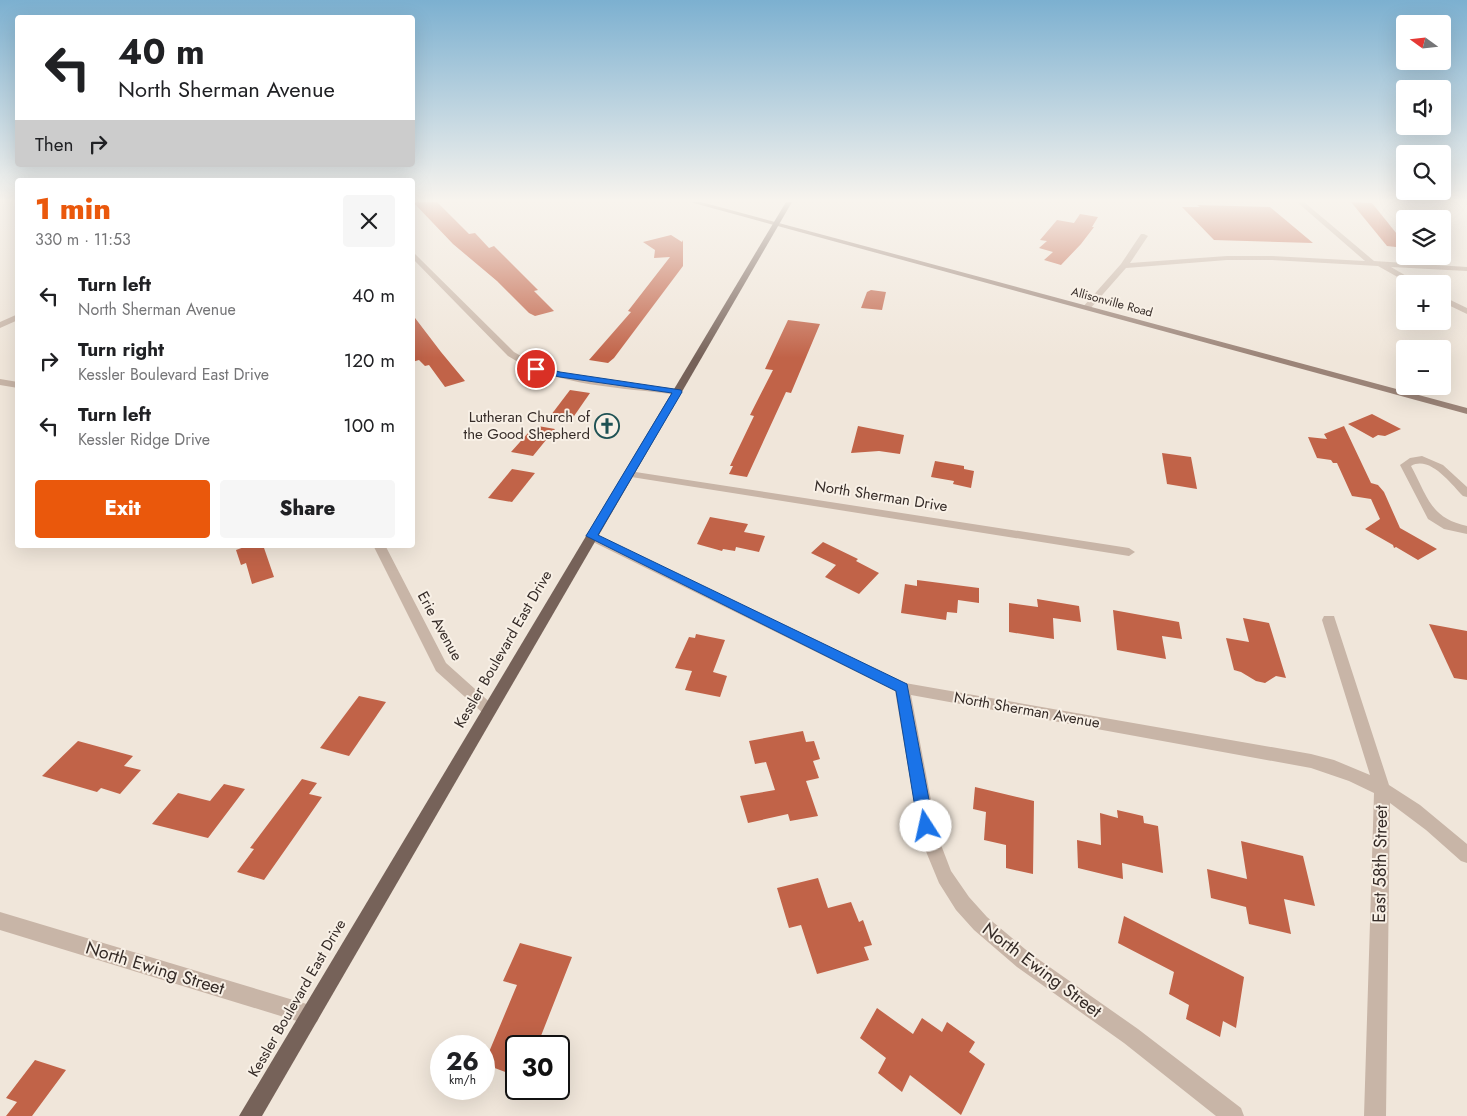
<!DOCTYPE html>
<meta charset="utf-8">
<style>
:root{--surface:#fff;--page:#f6f6f6;--text:#202124;--muted:#757577;--accent:#ea580c}
body{margin:0;font-family:Jost,sans-serif;background:var(--page);color:var(--text);height:100vh;display:flex;flex-direction:column;font-size:19px;white-space:nowrap}
*{box-sizing:border-box;margin:0}
p{font-size:16px;color:var(--muted)}
.icon{flex:none;width:28px;height:28px;fill:none;stroke:currentColor;stroke-width:2;stroke-linecap:round;stroke-linejoin:round}
.map{position:relative;flex:1;overflow:hidden}
.details{position:absolute;left:15px;top:178px;width:400px;height:370px;display:flex;flex-direction:column;background:var(--surface);border-radius:5px;box-shadow:0 5px 20px #0002}
.details>*{flex:none}
.hud{position:absolute;left:15px;top:15px;width:400px;height:152px;border-radius:5px;box-shadow:0 5px 20px #0002;background:#fff;color:var(--text);overflow:hidden}
.needle{width:32px;rotate:285deg}
.buttons{position:absolute;left:1396px;top:15px;display:grid;gap:10px}
.buttons a{display:grid;place-items:center;width:55px;height:55px;border-radius:5px;background:var(--surface);box-shadow:0 5px 20px #0002;font-size:25px}
.speed{position:absolute;left:430px;top:1035px;display:flex;gap:10px;font-size:25px;font-weight:700;text-align:center}
.speed>*{display:grid;place-content:center;width:65px;height:65px;border-radius:50%;background:var(--surface);box-shadow:0 5px 20px #0002;line-height:1}
.speed small{font-size:12px;font-weight:400}
.speed .limit{border:2px solid #111;border-radius:8px;background:#fff;color:#111}
.pin{position:absolute;display:grid;place-items:center;width:42px;height:42px;color:#fff;margin:-21px;border:2px solid #fff;border-radius:50%;box-shadow:0 1px 5px #0007}
.me{position:absolute;width:55px;margin:-28px;rotate:350deg;stroke-linejoin:round;filter:drop-shadow(0 0 4px #0008)}
.turn{display:flex;align-items:center;gap:18px;height:105px;padding:0 20px;font-size:22px}
.turn .icon{width:65px;height:65px;stroke-width:2.5}
.turn b{display:block;font-size:35px;line-height:42px}
.then{display:flex;align-items:center;height:48px;padding:0 20px;background:#0003;gap:10px;font-size:19px}
.round{display:grid;place-items:center;flex:none;width:52px;height:52px;border-radius:5px;background:var(--page)}
.headline{display:flex;align-items:center;justify-content:space-between;height:85px;padding:0 20px}
h1{font-size:30px;font-weight:800;line-height:38px;color:var(--accent)}
.action{display:flex;gap:10px;margin-top:auto;padding:10px 20px}
.action a{flex:1;height:58px;border-radius:5px;background:var(--accent);color:#fff;font-size:20px;font-weight:800;line-height:58px;text-align:center}
.action a+a{background:var(--page);color:var(--text)}
ul{padding:0;list-style:none}
li{display:flex;align-items:center;gap:15px;height:65px;padding:0 20px}
li div{flex:1}
li b{display:block;font-size:19px}
li em{font-style:normal}
.map>svg:first-child{display:block}
.building{fill:#c16348}
.lines{fill:none;stroke-linecap:round;stroke-linejoin:round}
.street{fill:#c8b5a7;fill-rule:evenodd}
.secondary{fill:#9b8478;fill-rule:evenodd}
.primary{fill:#766259;fill-rule:evenodd}
.route{fill:#1a73e8;stroke:#114b97}
.labels{text-anchor:middle;stroke-width:4;stroke-linejoin:round;paint-order:stroke}
.far-street-label{font-size:12px;fill:#352b27;stroke:#f8f0e6}
.poi-label{font-size:15px;fill:#352b27;stroke:#f8f0e6;text-anchor:end}
.street-label{font-size:15px;fill:#352b27;stroke:#f8f0e6}
.near-street-label{font-size:18px;fill:#352b27;stroke:#f8f0e6}
</style>
<div class="map">
<svg width="1467" height="1116" viewBox="0 0 1467 1116">
<rect width="100%" height="100%" fill="#f0e6da"/>
<g class="building">
<path d="M413 202H437L469 234 475 233 489 248 494 246 538 290 534 291 554 311 535 316 529 313 497 281 453 244Z"/>
<path d="M1351 202 1372 203 1405 244V248L1387 246Z"/>
<path d="M1197 205 1270 207 1313 243 1214 240 1182 207H1200Z"/>
<path d="M1080 214 1098 217 1092 227H1094L1081 244 1061 265 1044 260 1053 252 1039 248 1047 241 1040 240 1057 220 1074 223Z"/>
<path d="M671 235 682 242 683 240V266L614 358 608 363 589 360 631 312 628 311 670 257 654 258 655 250 643 242Z"/>
<path d="M871 290 886 292 882 310 861 308 867 292Z"/>
<path d="M412 314 441 352 465 381 445 387 429 365 425 366 419 360 412 362Z"/>
<path d="M788 320 820 324 791 393 786 392 747 477 729 474 733 466H730L754 416 750 415 773 370 765 369Z"/>
<path d="M570 390 590 393 572 419 551 415Z"/>
<path d="M1372 414 1401 429 1385 436 1378 435 1373 438 1348 424Z"/>
<path d="M538 426 555 429 533 456 511 452 528 433H532Z"/>
<path d="M858 426 904 435 900 454 879 451 851 453Z"/>
<path d="M1344 426 1371 483 1378 485 1384 492 1400 528 1437 549 1418 560 1396 547 1394 548 1393 545 1365 529 1380 519 1371 499 1352 496 1337 463H1333L1331 460 1317 458 1308 437 1327 439 1324 434Z"/>
<path d="M1162 453 1191 457 1197 489 1167 484Z"/>
<path d="M935 461 964 466V469L974 471 971 488 953 484 954 481 931 477Z"/>
<path d="M512 469 535 473 512 502 488 498Z"/>
<path d="M710 517 748 524 744 532 765 536 759 552 736 547 735 551 723 549 722 551 697 544Z"/>
<path d="M823 542 858 559 856 561 879 573 859 594 825 577 836 565 811 553Z"/>
<path d="M250 545H263L274 577 252 584 246 563 241 565 236 550Z"/>
<path d="M917 580 979 588V603L958 600 957 613 947 612 946 620 901 613 905 584 917 586Z"/>
<path d="M1037 599 1079 606 1081 622 1053 618 1054 639 1009 632V603L1038 607Z"/>
<path d="M1113 610 1179 622 1182 639 1162 636 1166 659 1117 650Z"/>
<path d="M1243 618 1269 623 1286 678 1276 676 1265 683 1256 681 1241 672 1234 670 1226 638 1249 642Z"/>
<path d="M1429 624 1467 631V680L1454 678Z"/>
<path d="M696 634 725 640 713 672 727 676 720 697 685 690 692 671 675 668 689 637 695 638Z"/>
<path d="M359 696 386 702 349 756 320 748Z"/>
<path d="M803 731 806 742 814 741 820 759 813 761 819 778 806 781 818 816 790 821 788 814 748 823 740 796 775 790 766 762 755 764 749 741Z"/>
<path d="M78 741 133 756 124 766 141 770 120 794 101 788 97 792 42 776Z"/>
<path d="M302 779 317 783 309 794 322 797 297 833 264 880 237 872 254 849 250 848Z"/>
<path d="M224 784 245 789 208 838 152 824 178 793 210 801Z"/>
<path d="M975 787 1034 801 1033 874 1006 868V845L984 840 986 812 973 809Z"/>
<path d="M1117 810 1143 816 1144 823 1158 826 1163 873 1122 863 1123 879 1078 868 1077 840 1101 845 1100 813 1118 818Z"/>
<path d="M1241 841 1303 856 1315 906 1284 899 1291 934 1249 924 1246 907 1211 898 1207 869 1247 879Z"/>
<path d="M818 878 828 908 851 902 859 922 863 920 872 945 864 947 869 960 817 974 801 925 789 928 777 888Z"/>
<path d="M1124 916 1244 977 1236 1028 1223 1021 1220 1037 1186 1019 1189 1005 1169 994 1174 972 1118 943Z"/>
<path d="M520 943 572 957 537 1046H516V1076L484 1064 517 985 503 981Z"/>
<path d="M877 1008 913 1034 922 1018 942 1032 947 1022 975 1042 969 1052 985 1064 961 1115 910 1075 902 1092 878 1073 886 1058 860 1038Z"/>
<path d="M35 1060 66 1070 32 1116H6L17 1102 6 1098Z"/>
</g>
<g class="lines">
<g class="street">
<path d="M1297 202H1304L1374 261 1467 267V271L1391 267 1420 284H1410L1378 266 1272 260H1227L1126 268 1089 310 1082 308 1121 264 1141 234H1144L1148 236 1130 263 1227 256H1272L1365 261Z"/>
<path d="M412 251 514 352C562 382 623 382 678 389L683 392 678 395C621 387 557 387 508 356L412 258Z"/>
<path d="M1442 296 1467 308V314L1442 302Z"/>
<path d="M18 314V320L0 328V322Z"/>
<path d="M0 379 18 382V388L0 385Z"/>
<path d="M1422 456 1443 465 1467 487V497L1463 496C1451 484 1430 455 1411 466 1428 497 1430 518 1467 526V534L1444 529 1428 519 1400 465 1410 458Z"/>
<path d="M629 471 1129 548 1135 552 1129 556 625 476 623 474Z"/>
<path d="M591 532 905 683 1311 754 1334 760 1370 775 1322 620 1324 616H1334L1389 785 1420 805 1467 844V863L1461 861 1426 830 1390 803 1386 1116H1364L1374 793 1349 781 1311 768 911 695 938 837 951 871 969 897 987 917 1031 954 1138 1029 1241 1108 1244 1116H1216L1124 1043 1017 967 974 930 956 910 939 883 920 837 895 691 587 539 585 536 587 533Z"/>
<path d="M373 545H385L446 663 494 706 496 710 494 714 489 716 484 714 436 671Z"/>
<path d="M0 912 310 1005 317 1008 320 1015 317 1022 310 1025 0 930Z"/>
</g>
<path class="secondary" d="M690 202H701L1467 408V414Z"/>
<path class="primary" d="M786 202H792L262 1116H239Z"/>
</g>
<linearGradient id="sky" x2="0" y2="1"><stop stop-color="#7cb0d0"/><stop offset="0.56" stop-color="#f8f4ee"/><stop offset="1" stop-color="#f8f4ee" stop-opacity="0"/></linearGradient>
<rect width="1467" height="358" fill="url(#sky)"/>
<path class="route" d="M536 366 560 372 681 390 682 392 598 535 907 684 934 826 931 831 926 833 920 831 918 826 896 691 586 536 672 393 560 377 533 371V367Z"/>
<defs>
<symbol id="church-ring" viewBox="-11 -11 22 22"><circle r="9.5" fill="#f8f0e6" stroke="#1f5254" stroke-width="1.5"/><path d="M-1.2-6h2.4v3.5h3.3v2.4h-3.3V6h-2.4V-.1h-3.3v-2.4h3.3Z" fill="#1f5254"/></symbol>
</defs>
<g fill-rule="evenodd">
<use href="#church-ring" x="593" y="412" width="28" height="28"/>
</g>
<g class="labels">
<g class="far-street-label">
<text transform="translate(1112 302) rotate(15)" y="4">Allisonville Road</text>
</g>
<g class="poi-label">
<text x="590" y="422">Lutheran Church of<tspan x="590" dy="17">the Good Shepherd</tspan></text>
</g>
<g class="street-label">
<text transform="translate(881 496) rotate(9)" y="5">North Sherman Drive</text>
<text transform="translate(440 626) rotate(61)" y="5">Erie Avenue</text>
<text transform="translate(503 649) rotate(-60)" y="5">Kessler Boulevard East Drive</text>
<text transform="translate(1027 710) rotate(10)" y="5">North Sherman Avenue</text>
<text transform="translate(297 998) rotate(-60)" y="5">Kessler Boulevard East Drive</text>
</g>
<g class="near-street-label">
<text transform="translate(1380 864) rotate(-89)" y="6">East 58th Street</text>
<text transform="translate(155 968) rotate(17)" y="6">North Ewing Street</text>
<text transform="translate(1042 970) rotate(37)" y="6">North Ewing Street</text>
</g>
</g>
</svg>
<div class="buttons">
<a><svg class="needle" viewBox="-14 -14 28 28"><path d="M0-13l5 13h-10z" fill="#e53935"/><path d="M0 13l5-13h-10z" fill="#757577"/></svg></a>
<a><svg class="icon" aria-label="sound" viewBox="0 0 24 24"><path d="M4 9h4l5-4v14l-5-4H4zM17 9q2 3 0 6"/></svg></a>
<a><svg class="icon" aria-label="search" viewBox="0 0 24 24"><circle cx="10" cy="10" r="6"/><path d="M15 15l6 6"/></svg></a>
<a><svg class="icon" aria-label="layers" viewBox="0 0 24 24"><path d="M12 4l9 5-9 5-9-5zM3 14l9 5 9-5"/></svg></a>
<a>+</a>
<a>−</a>
</div>
<div class="speed"><div>26<small>km/h</small></div><div class="limit">30</div></div>
<div class="pin" style="left:536px;top:369px;background:#d93025"><svg class="icon" aria-label="arrive" viewBox="0 0 24 24"><path d="M6 21V4h12l-3 4 3 4H6"/></svg></div>
<svg class="me" style="left:926px;top:826px" viewBox="-20 -20 40 40"><circle r="19" fill="#fff"/><path d="M0-13L10 11 0 6-10 11z" fill="#1a73e8"/></svg>
<div class="hud">
<div class="turn"><svg class="icon" aria-label="left" viewBox="0 0 24 24"><path d="M17 20v-9H6M10 6l-5 5 5 5"/></svg><div><b>40 m</b>North Sherman Avenue</div></div>
<div class="then">Then<svg class="icon" aria-label="right" viewBox="0 0 24 24"><path d="M7 20v-9h11M14 6l5 5-5 5"/></svg></div>
</div>
<section class="details">
<div class="headline"><div><h1>1 min</h1><p>330 m · 11:53</p></div><a class="round"><svg class="icon" aria-label="close" viewBox="0 0 24 24"><path d="M6 6l12 12M18 6L6 18"/></svg></a></div>
<ul>
<li><svg class="icon" aria-label="left" viewBox="0 0 24 24"><path d="M17 20v-9H6M10 6l-5 5 5 5"/></svg><div><b>Turn left</b><p>North Sherman Avenue</p></div><em>40 m</em></li>
<li><svg class="icon" aria-label="right" viewBox="0 0 24 24"><path d="M7 20v-9h11M14 6l5 5-5 5"/></svg><div><b>Turn right</b><p>Kessler Boulevard East Drive</p></div><em>120 m</em></li>
<li><svg class="icon" aria-label="left" viewBox="0 0 24 24"><path d="M17 20v-9H6M10 6l-5 5 5 5"/></svg><div><b>Turn left</b><p>Kessler Ridge Drive</p></div><em>100 m</em></li>
</ul>
<div class="action"><a>Exit</a><a>Share</a></div>
</section>
</div>
